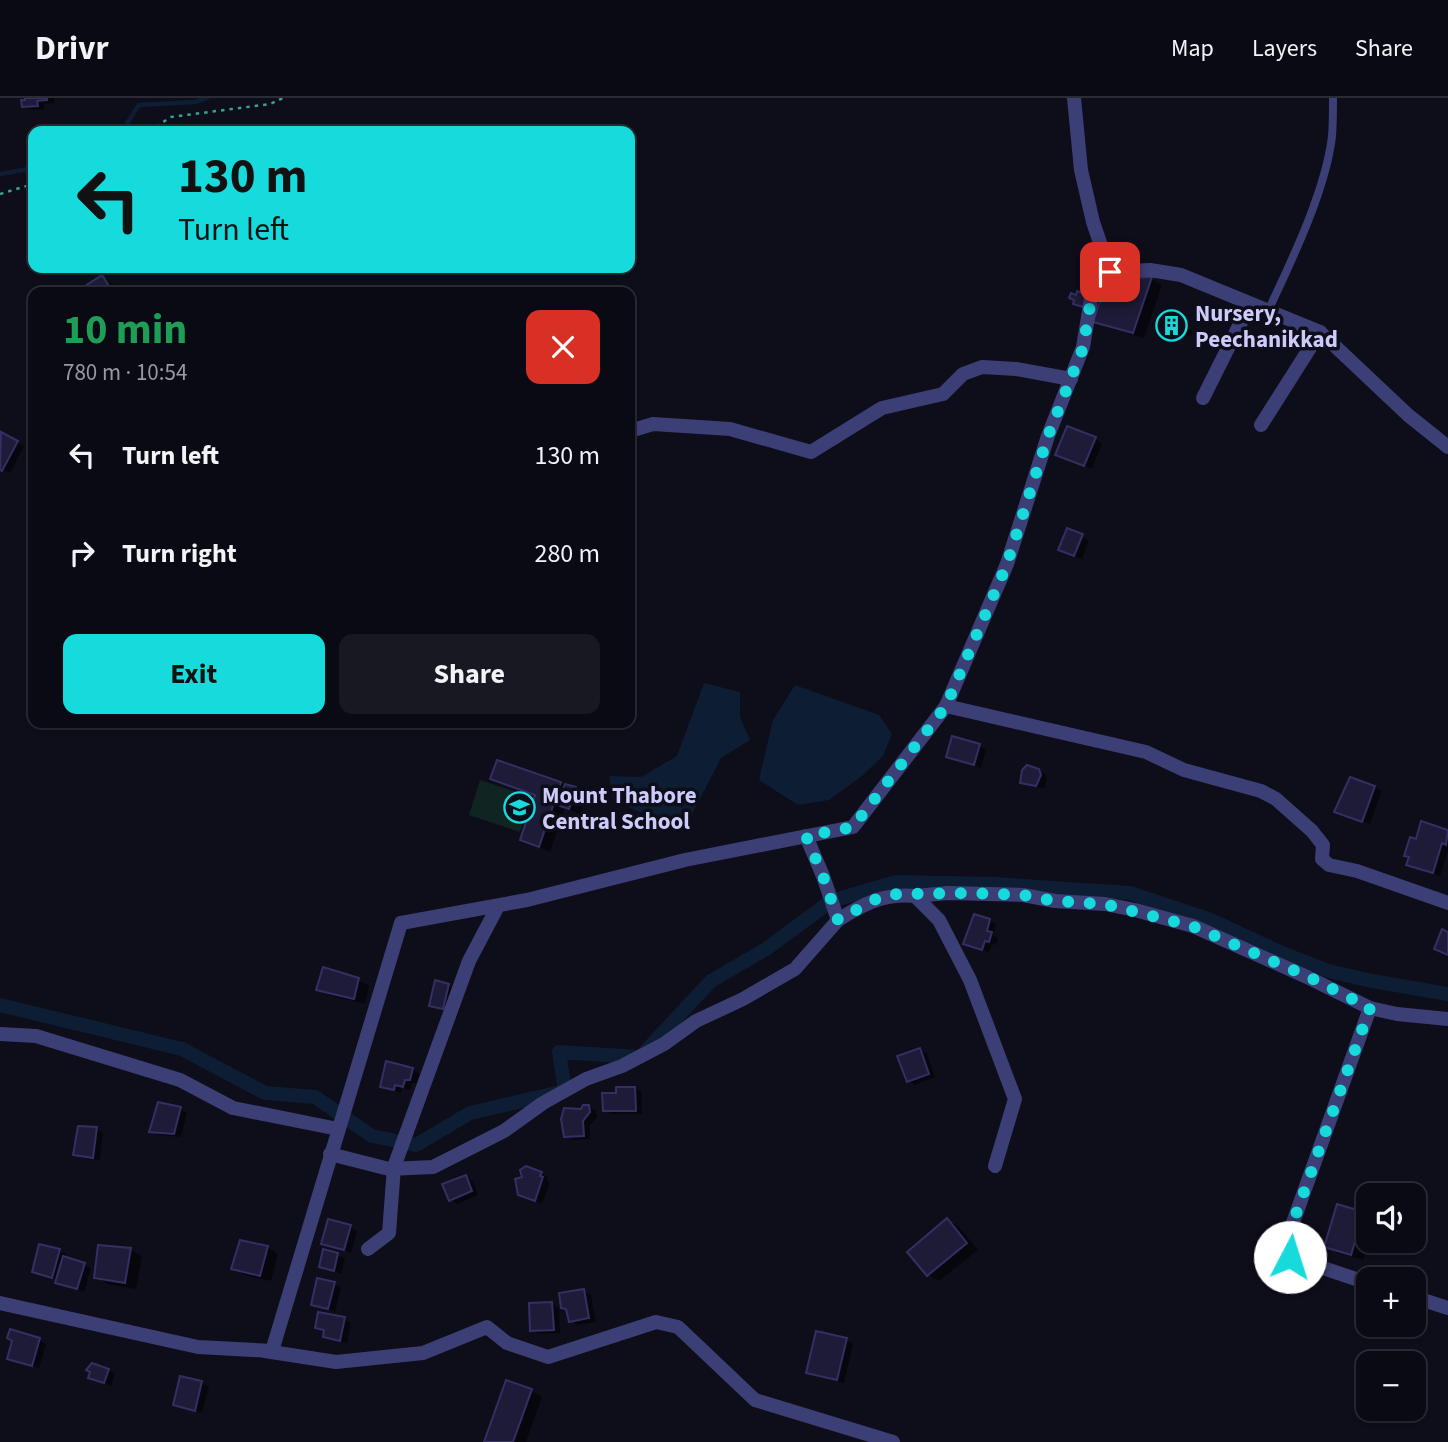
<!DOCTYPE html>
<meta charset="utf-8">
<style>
:root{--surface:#0a0a14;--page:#181822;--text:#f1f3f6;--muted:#999aa0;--line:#2a2b34;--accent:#16dadb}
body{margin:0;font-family:"Source Sans 3",sans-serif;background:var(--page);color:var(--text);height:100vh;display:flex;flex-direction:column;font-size:26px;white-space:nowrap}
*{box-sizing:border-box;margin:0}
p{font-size:23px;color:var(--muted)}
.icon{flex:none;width:38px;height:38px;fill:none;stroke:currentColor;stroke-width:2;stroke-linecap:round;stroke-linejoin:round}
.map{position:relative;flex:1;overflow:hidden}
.sheet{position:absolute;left:28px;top:189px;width:607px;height:441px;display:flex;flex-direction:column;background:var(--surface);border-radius:14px;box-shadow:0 2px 5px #0004,0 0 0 2px var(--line)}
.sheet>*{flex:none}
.top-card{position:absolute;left:28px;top:28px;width:607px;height:147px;border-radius:14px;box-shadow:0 2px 5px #0004,0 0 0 2px var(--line);background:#16dadb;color:#111;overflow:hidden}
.controls{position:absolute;left:1356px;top:1085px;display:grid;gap:14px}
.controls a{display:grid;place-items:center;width:70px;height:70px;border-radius:14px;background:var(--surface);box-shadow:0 2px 5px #0004,0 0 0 2px var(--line);font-size:35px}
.pin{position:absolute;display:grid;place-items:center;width:60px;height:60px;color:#fff;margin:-30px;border-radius:14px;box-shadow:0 4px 10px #0006}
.me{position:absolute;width:77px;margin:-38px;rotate:5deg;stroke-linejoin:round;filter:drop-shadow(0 0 5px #0008)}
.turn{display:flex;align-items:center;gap:24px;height:147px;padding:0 35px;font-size:32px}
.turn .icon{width:91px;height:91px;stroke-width:2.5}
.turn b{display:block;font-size:49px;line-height:60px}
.round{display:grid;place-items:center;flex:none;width:74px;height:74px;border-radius:14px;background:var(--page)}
.head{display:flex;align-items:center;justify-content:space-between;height:119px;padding:0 35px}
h1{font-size:42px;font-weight:700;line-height:52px;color:#1e9e55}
.primary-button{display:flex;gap:14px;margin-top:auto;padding:14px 35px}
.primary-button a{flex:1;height:80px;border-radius:14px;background:var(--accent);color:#111;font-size:28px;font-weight:700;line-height:80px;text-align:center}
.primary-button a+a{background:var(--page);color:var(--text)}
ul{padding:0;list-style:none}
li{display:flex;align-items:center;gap:21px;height:98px;padding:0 35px}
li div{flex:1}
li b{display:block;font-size:26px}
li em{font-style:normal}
header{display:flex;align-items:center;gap:42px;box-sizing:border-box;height:98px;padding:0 35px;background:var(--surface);border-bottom:2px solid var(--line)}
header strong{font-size:33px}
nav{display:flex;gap:38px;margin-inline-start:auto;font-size:24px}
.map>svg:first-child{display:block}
.green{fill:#102421}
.water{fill:#0d1e34}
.shadow{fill:#0007}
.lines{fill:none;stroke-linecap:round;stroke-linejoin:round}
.stream{stroke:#0d1e34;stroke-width:4.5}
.canal{stroke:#0d1e34;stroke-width:14}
.building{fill:#1e1b39;stroke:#342f63;stroke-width:2}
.path{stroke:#38a191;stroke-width:2.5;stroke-dasharray:3.5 5;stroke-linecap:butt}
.lane{stroke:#3c3f75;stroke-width:8}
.street{stroke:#3c3f75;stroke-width:14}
.route{stroke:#16dadb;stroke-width:12;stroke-dasharray:0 21.6}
.labels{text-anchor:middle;stroke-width:7;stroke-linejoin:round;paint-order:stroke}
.poi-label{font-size:23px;font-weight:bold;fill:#cccbfa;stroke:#0e0d1a;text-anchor:start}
</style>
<header>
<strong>Drivr</strong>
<nav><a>Map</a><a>Layers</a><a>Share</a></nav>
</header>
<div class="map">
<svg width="1448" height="1344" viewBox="0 0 1448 1344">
<rect width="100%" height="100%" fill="#0e0d1a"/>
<path class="green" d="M480 682 532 699 520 734 469 717Z"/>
<g class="water">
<path d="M704 585 740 594V619L750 642 721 660 688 724 655 721 613 702 609 678 641 679 677 658Z"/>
<path d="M795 587 879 617 892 636 883 658 862 678 829 702 798 707 759 682 773 622Z"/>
</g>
<g class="shadow">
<path d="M27 0H54V5L44 6V11L31 12 23 8Z"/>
<path d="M102 179 113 186 119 194H79Z"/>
<path d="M1151 181 1162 187 1144 240 1107 229 1096 223Z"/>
<path d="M1160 229H1185L1192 233 1190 239Z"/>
<path d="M1 336 24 348 10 375 0 370Z"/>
<path d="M1095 341 1102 345 1092 371 1065 360Z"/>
<path d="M1068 432 1089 442 1082 461 1067 455Z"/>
<path d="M979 648 986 652 981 670 948 658Z"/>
<path d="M498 664 561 685 586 697 580 716 565 710 550 754 522 742 537 698 504 687 493 681Z"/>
<path d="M1038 672 1046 677 1047 682 1044 691 1022 684Z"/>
<path d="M1375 689 1382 693 1370 726 1344 717Z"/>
<path d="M1423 725 1448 734V753L1440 778 1408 766Z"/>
<path d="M989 822 996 826 993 837 998 840 996 847 992 846 989 854 965 846Z"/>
<path d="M358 882 369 888 365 906 329 897 318 891Z"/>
<path d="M449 888 456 892 450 914 431 907Z"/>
<path d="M920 952 927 956 935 979 915 987 908 983Z"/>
<path d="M413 972 420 976 417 985H412L410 992 402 990 401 995 382 988Z"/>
<path d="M635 990 642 994V1016H612L604 1012Z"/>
<path d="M589 1009 596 1013 597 1019 590 1027V1041L573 1042 566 1038 582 1013Z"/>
<path d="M180 1011 187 1015 181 1039 158 1037 151 1033Z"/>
<path d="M96 1031 103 1035 100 1062 82 1060 75 1056Z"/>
<path d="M541 1075 548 1079 547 1083 550 1085 542 1106 520 1096 524 1081Z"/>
<path d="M465 1079 473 1083 478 1097 457 1106 450 1101Z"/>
<path d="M1338 1108 1368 1119 1369 1143 1363 1162 1337 1155 1326 1148Z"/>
<path d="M947 1122 959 1129 978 1152 939 1183 928 1177Z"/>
<path d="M350 1129 357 1133 351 1155 323 1145Z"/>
<path d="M40 1148 60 1153 67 1157 65 1161 91 1170 84 1194 64 1188 57 1184 58 1182 34 1173Z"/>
<path d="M100 1149 131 1152 142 1158 136 1191 107 1186 96 1179Z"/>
<path d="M267 1149 278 1156 271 1183 244 1177 233 1170Z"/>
<path d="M325 1153 345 1160 341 1176 321 1169Z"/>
<path d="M334 1186 341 1190 335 1214 313 1206Z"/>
<path d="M584 1193 591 1197 596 1224 578 1227 570 1223 568 1212Z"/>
<path d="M552 1206 559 1210 560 1235 539 1236 532 1232Z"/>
<path d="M344 1221 351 1225 347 1245 332 1242 325 1238 326 1233 317 1229Z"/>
<path d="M39 1242 46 1246 39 1270 9 1260Z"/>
<path d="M846 1242 853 1246 844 1285 815 1278 808 1274Z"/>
<path d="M108 1272 115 1276 111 1288 90 1279Z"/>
<path d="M202 1285 209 1289 202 1315 175 1306Z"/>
<path d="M531 1293 542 1299 526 1344H485Z"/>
</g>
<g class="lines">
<g class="stream">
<path d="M70 33 75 31 124 30 139 7 195 4 207 0"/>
<path d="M0 76 28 71 33 59"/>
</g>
<path class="canal" d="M0 907 182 951 265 995 315 999 372 1038 416 1047 470 1015 565 993 559 954 640 959 711 883 766 851 831 803 896 784 995 786 1130 795 1211 822 1282 855 1329 873 1367 882 1448 896"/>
</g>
<g class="building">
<path d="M25 0H47V2L37 3 38 8 22 9 21 2H25Z"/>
<path d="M102 177 113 194H76Z"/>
<path d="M1152 179 1133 235 1093 224 1099 206 1115 181Z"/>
<path d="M1077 193 1087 196 1083 209 1073 206 1074 202 1069 200 1071 195 1076 197Z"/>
<path d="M1161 219 1186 227 1183 237 1158 229Z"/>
<path d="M1067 328 1096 339 1084 368 1055 357Z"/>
<path d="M1 334 18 343 2 373 0 372Z"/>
<path d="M1067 430 1083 436 1074 458 1058 452Z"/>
<path d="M952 638 980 646 974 667 946 659Z"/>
<path d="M497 662 561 684 539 749 520 742 535 697 490 681Z"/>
<path d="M1027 667 1039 671 1041 677 1036 688 1020 685 1022 672Z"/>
<path d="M1350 679 1375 688 1362 724 1334 714Z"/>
<path d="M565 686 576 689 569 711 557 707Z"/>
<path d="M1421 723 1448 732 1446 747 1442 745 1433 775 1406 767 1409 759 1404 758 1410 739 1416 741Z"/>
<path d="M974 816 990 821 987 833 992 834 989 844 985 843 982 852 963 846Z"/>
<path d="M1442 831 1448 834V857L1434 851Z"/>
<path d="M323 869 359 880 354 901 316 892Z"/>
<path d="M435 882 449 886 443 911 429 908Z"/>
<path d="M920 950 929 976 907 984 897 958Z"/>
<path d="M386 963 413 970 410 982H405L403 989 395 987 394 992 380 989Z"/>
<path d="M616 989H635L636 1013H603L602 995H616Z"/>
<path d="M158 1004 181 1009 174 1036 149 1034Z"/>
<path d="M583 1007H589L590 1014 583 1023 584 1038 564 1039 561 1021 564 1010 581 1011Z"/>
<path d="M78 1028 97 1029 93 1060 73 1057Z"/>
<path d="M526 1068 542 1074 540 1078 543 1079 535 1103 518 1097 515 1081 522 1079 520 1072Z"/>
<path d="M466 1077 472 1093 449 1103 442 1086Z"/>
<path d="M1337 1106 1364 1114 1351 1157 1324 1149Z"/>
<path d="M947 1120 967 1145 927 1178 907 1154Z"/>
<path d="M328 1121 351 1127 344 1152 321 1146Z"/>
<path d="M240 1142 268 1148 260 1178 231 1171Z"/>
<path d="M39 1146 60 1151 52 1180 32 1174Z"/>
<path d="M98 1147 131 1150 125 1185 94 1180Z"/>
<path d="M323 1151 338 1155 334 1173 319 1169Z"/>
<path d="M63 1158 85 1165 77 1191 55 1185Z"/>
<path d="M317 1180 335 1184 328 1211 311 1207Z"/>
<path d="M584 1191 589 1220 569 1224 566 1211 561 1210 559 1195Z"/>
<path d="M552 1204 554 1232 530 1233 529 1205Z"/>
<path d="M318 1214 345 1219 340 1243 323 1239 324 1232 315 1230Z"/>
<path d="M10 1231 40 1240 32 1268 7 1261 12 1243 7 1240Z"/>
<path d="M816 1233 847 1240 837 1282 806 1275Z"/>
<path d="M92 1265 109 1271 104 1285 88 1280 90 1274 86 1272Z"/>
<path d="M180 1278 202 1283 195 1313 173 1307Z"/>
<path d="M506 1282 532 1291 513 1344H484Z"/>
</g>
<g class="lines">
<g class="path">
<path d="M149 33 171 19 270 6 283 0"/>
<path d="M0 96 33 86"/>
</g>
<path class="lane" d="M1268 213C1291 164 1326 92 1332 38 1333 26 1333 13 1333 0"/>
<g class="street">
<path d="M1074 0 1081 72 1093 124 1110 174"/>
<path d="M1203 300 1250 206"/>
<path d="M1261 327 1320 234"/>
<path d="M630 333 653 326 730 331 811 354 882 310 943 296 963 276 982 269 1016 271 1071 281"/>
<path d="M946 608 1146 654 1184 672 1261 693 1276 701 1312 733 1323 747 1322 761 1329 767 1357 773 1448 805"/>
<path d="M915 798 948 795 1023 797 1055 803 1105 806 1135 812 1193 828 1307 879 1370 910 1397 916 1448 921"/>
<path d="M838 822C863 806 884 795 915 798L939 822 970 882 1015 1001 995 1068"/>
<path d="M0 936 36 938 180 982 233 1010 338 1031"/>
<path d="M330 1056 389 1071 433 1069 504 1033 543 1005 586 981 622 968 664 946 696 923 743 901 795 871 838 822 823 778 806 738"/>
<path d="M368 1151 389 1135 394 1069 469 863 498 808"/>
<path d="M1368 1185 1290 1159 1286 1144 1370 910"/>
<path d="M1414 1199 1448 1210"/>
<path d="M0 1205 198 1249 272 1253 401 825 527 802 685 762 853 729 946 608 1007 466 1048 338 1083 249 1091 201 1110 174 1150 172 1181 177 1320 234 1408 317 1448 349"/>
<path d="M265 1253 336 1264 423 1255 487 1229 507 1245 548 1259 656 1224 678 1229 755 1302 893 1344"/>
</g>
</g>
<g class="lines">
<path class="route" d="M1110 174 1091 201 1083 250 1048 338 1007 466 946 608 853 729 806 738 823 778 838 822 878 800 897 796 970 795 1023 797 1055 803 1104 806 1192 828 1307 878 1370 910 1286 1144 1290 1159"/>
</g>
<defs>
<symbol id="building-ring" viewBox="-11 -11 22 22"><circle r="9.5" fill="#0e0d1a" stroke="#16dadb" stroke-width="1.5"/><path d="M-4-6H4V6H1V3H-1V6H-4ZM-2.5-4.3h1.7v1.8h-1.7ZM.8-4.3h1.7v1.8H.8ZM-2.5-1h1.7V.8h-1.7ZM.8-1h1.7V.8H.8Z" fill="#16dadb"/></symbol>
<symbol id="school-ring" viewBox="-11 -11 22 22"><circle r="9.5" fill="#0e0d1a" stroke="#16dadb" stroke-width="1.5"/><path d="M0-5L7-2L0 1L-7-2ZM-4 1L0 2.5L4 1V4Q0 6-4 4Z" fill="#16dadb"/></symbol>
</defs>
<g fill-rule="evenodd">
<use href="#building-ring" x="1154" y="210" width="35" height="35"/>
<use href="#school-ring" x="502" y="692" width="35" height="35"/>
</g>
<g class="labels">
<g class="poi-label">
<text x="1195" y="223">Nursery,<tspan x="1195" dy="26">Peechanikkad</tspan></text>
<text x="542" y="705">Mount Thabore<tspan x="542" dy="26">Central School</tspan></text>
</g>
</g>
</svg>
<div class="controls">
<a><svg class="icon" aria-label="sound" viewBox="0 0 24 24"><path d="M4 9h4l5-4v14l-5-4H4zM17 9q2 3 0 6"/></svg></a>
<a>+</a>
<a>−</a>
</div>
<div class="pin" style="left:1110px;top:174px;background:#d93025"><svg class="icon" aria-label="arrive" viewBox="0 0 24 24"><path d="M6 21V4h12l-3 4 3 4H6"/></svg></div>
<svg class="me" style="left:1290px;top:1159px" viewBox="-20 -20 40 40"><circle r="19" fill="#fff"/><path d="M0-13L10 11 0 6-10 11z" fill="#16dadb"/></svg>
<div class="top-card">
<div class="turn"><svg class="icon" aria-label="left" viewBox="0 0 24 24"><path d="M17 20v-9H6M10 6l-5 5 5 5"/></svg><div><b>130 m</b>Turn left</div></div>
</div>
<section class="sheet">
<div class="head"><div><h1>10 min</h1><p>780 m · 10:54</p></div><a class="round" style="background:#d93025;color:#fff"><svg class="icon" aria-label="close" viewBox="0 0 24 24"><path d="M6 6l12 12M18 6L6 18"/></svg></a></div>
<ul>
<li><svg class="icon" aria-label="left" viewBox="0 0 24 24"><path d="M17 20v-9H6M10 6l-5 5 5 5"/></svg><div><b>Turn left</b></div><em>130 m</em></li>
<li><svg class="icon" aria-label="right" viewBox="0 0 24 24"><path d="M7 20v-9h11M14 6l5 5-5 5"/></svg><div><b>Turn right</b></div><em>280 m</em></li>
</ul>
<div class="primary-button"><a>Exit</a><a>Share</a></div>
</section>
</div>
